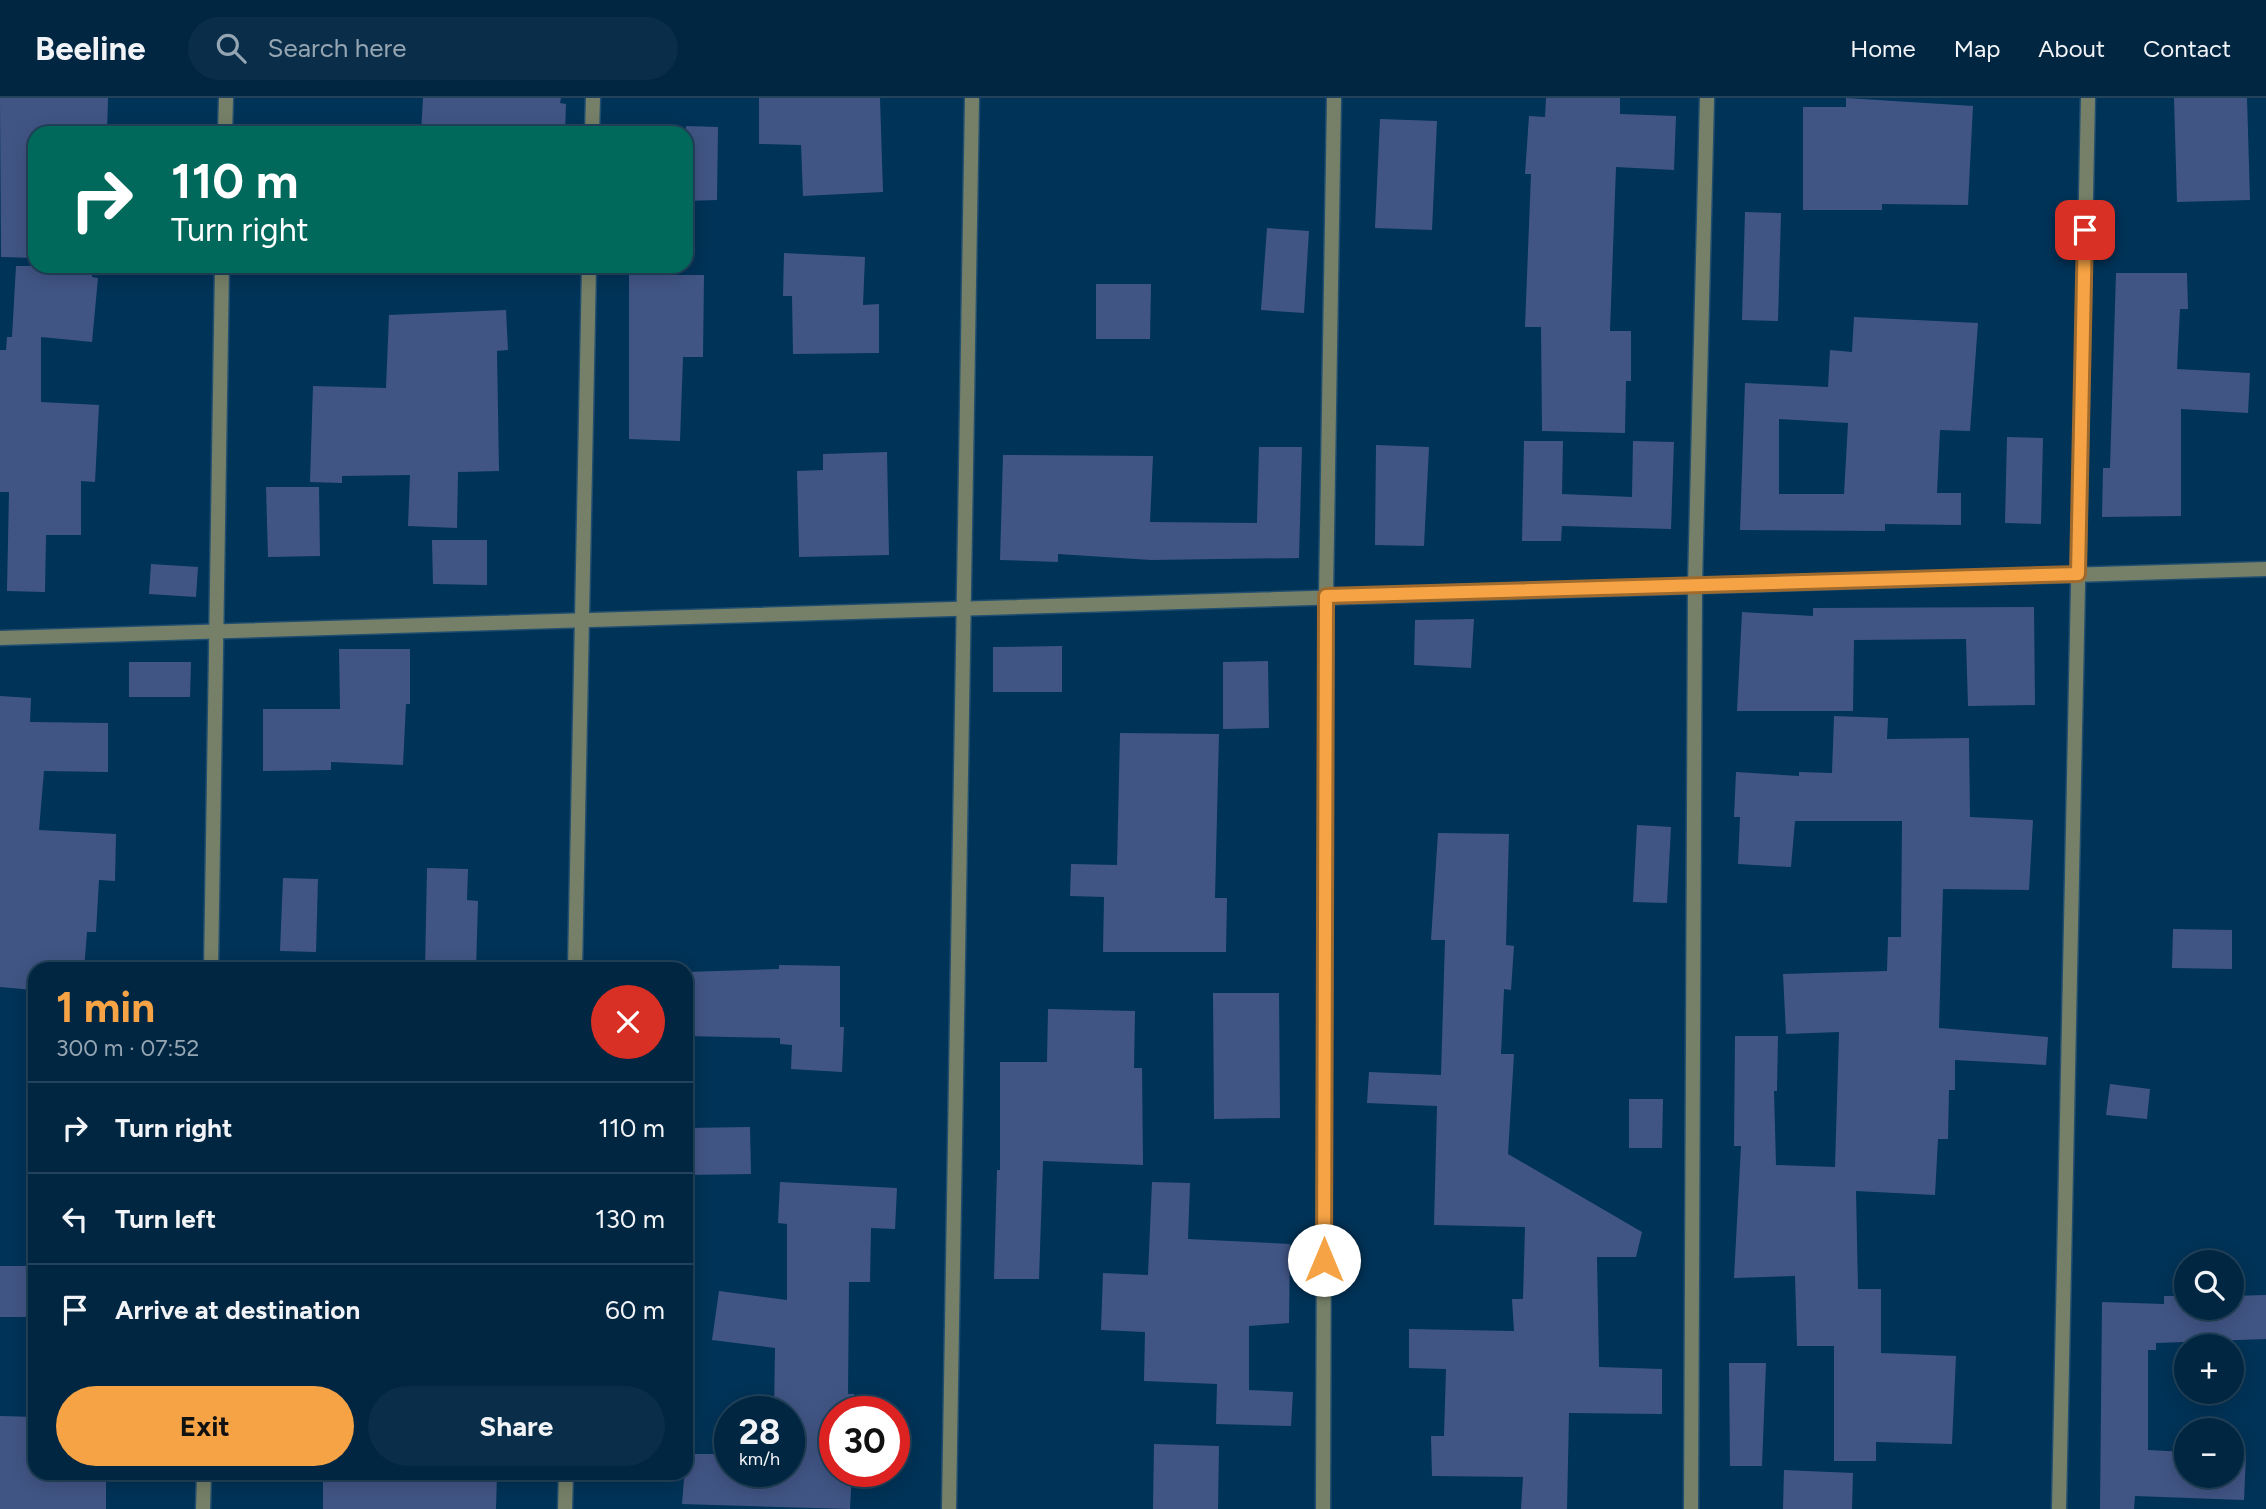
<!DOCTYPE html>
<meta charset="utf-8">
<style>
:root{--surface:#002642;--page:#0a2e49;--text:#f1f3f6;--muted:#95a5b2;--line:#22435b;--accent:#f5a345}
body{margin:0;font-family:Figtree,sans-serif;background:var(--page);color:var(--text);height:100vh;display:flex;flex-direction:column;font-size:26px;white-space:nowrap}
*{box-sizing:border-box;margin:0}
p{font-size:23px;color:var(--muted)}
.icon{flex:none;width:38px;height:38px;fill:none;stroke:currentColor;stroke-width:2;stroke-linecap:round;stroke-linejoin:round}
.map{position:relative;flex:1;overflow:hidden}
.panel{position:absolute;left:28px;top:864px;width:665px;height:518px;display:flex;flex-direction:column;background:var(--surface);border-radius:21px;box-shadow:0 4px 18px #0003,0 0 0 2px var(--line)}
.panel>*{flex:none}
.top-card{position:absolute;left:28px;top:28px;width:665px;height:147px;border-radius:21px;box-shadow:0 4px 18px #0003,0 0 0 2px var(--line);background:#00695c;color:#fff;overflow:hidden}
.tools{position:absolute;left:2174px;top:1152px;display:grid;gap:14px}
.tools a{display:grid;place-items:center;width:70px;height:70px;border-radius:50%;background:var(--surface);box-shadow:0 4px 18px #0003,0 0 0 2px var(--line);font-size:35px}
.speed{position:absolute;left:714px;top:1298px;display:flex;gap:14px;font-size:35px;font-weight:700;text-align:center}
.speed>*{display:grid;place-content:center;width:91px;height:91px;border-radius:50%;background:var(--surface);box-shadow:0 4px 18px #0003,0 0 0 2px var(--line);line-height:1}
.speed small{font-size:18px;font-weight:400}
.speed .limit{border:10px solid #d22;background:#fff;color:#111}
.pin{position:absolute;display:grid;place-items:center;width:60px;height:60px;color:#fff;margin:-30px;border-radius:14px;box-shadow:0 4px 10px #0006}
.me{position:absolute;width:77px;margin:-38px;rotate:0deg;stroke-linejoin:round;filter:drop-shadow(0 0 5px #0008)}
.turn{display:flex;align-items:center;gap:24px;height:147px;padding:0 28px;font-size:32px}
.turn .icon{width:91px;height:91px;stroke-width:2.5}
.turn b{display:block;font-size:49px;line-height:60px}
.round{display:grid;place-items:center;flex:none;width:74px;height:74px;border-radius:37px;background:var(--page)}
.headline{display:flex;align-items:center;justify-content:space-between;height:119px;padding:0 28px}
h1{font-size:42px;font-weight:700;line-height:52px;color:var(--accent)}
.action{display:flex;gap:14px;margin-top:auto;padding:14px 28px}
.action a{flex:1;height:80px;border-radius:42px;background:var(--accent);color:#111;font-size:28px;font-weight:700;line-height:80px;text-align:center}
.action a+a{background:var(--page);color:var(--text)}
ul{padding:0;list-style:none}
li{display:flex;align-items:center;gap:21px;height:91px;padding:0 28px;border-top:2px solid var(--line)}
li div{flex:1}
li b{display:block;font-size:26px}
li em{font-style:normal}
header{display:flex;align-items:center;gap:42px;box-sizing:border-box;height:98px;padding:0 35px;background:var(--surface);border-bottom:2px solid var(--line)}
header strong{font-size:33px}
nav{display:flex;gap:38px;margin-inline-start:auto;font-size:24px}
.search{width:490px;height:63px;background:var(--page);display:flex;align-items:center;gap:18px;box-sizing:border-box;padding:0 24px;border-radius:38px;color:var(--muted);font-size:26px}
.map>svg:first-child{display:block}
.building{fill:#415585;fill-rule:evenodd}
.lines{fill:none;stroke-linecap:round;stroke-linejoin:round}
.street-casing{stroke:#204e6f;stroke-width:17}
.street{stroke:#768068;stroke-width:14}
.route-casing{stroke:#9f6a2d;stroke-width:18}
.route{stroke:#f5a345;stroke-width:12}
</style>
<header>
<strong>Beeline</strong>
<div class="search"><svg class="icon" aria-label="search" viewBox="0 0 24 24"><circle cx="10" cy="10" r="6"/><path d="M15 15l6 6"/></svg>Search here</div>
<nav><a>Home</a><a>Map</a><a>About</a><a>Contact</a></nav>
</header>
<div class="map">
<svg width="2266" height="1411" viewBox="0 0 2266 1411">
<rect width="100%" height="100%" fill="#003358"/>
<g class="building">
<path d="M0 0H108L107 35H35V160L1 159Z"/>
<path d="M423 0H561L560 5 566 6 565 35H421Z"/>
<path d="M759 0H880L883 94 803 98 801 47 759 46Z"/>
<path d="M1546 0H1620V16L1676 18 1674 72 1616 69 1610 233H1631V283H1626L1625 335 1542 333 1541 229H1525L1531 76H1525L1529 18 1545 19Z"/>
<path d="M1846 0 1973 8 1968 107 1882 106V112H1803V9H1846Z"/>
<path d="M2174 0H2247L2250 102 2177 104Z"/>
<path d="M1380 21 1437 23 1432 132 1375 130Z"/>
<path d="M686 28 718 29 717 102 686 103Z"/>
<path d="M1745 114 1781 115 1778 223 1742 222Z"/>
<path d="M1267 130 1309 133 1304 215 1261 212Z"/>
<path d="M784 155 865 159 863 207 879 206V255L793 256 792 198H783Z"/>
<path d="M16 168H91L92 179 98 180 92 244 41 239V304L99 307 95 384 81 383V437H46L45 494 7 493 9 394H0V252H6L7 239H12Z"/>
<path d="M2116 175H2187L2188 211H2180L2177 271 2250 275 2248 315 2181 311V418L2102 419 2103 370H2110Z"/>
<path d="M629 177H704L703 259H683L680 343 629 341Z"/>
<path d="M1096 186H1151L1150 241H1096Z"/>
<path d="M506 212 508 252 497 253 499 373 458 374 457 430 408 428 410 377 342 378V385L310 384 313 288 386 290 389 217Z"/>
<path d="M1854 219 1978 225 1970 333 1940 332 1937 395H1961V427L1885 426V433L1740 432 1745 285 1828 289 1830 252 1852 254ZM1779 321 1848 325 1844 396H1779Z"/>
<path d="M2007 339 2043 340 2041 426 2005 425Z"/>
<path d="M1524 343H1563L1562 396 1632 399 1633 343 1674 344 1671 431 1562 428 1561 443H1522Z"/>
<path d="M1376 347 1429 349 1424 448 1375 447Z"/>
<path d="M1259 349H1302L1299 460 1151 462 1058 456V464L1000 462 1003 357 1153 358 1150 424 1257 425Z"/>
<path d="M887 354 889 457 799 459 797 373 823 372V356Z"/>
<path d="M266 389H319L320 458 268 459Z"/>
<path d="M432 442H487V487L433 486Z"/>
<path d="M151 466 198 469 196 499 149 496Z"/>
<path d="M2034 509 2035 607 1968 608 1966 541 1854 542 1853 613H1737L1742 514 1813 518V510Z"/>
<path d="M1474 521 1471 570 1414 567 1415 522Z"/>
<path d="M1062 548V594H993V549Z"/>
<path d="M339 551H410V606H406L403 667 331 664V672L263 673V611H340Z"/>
<path d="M1268 563 1269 630 1223 631V564Z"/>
<path d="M129 564H191L190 599H129Z"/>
<path d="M0 598 31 600 30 624 108 625V674L44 673 39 732 116 736 115 783 99 782 96 834H87L84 872H35L33 892 0 889Z"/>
<path d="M1834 618 1888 620 1887 641 1969 640 1970 719 2033 722 2029 792 1943 791 1939 930 2048 939 2046 967 1955 962V992H1949L1948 1041H1938L1935 1097 1856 1093 1858 1191H1881V1255L1956 1258 1952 1346 1876 1344V1363H1834V1248H1797L1795 1178 1734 1180 1741 1048H1734L1735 938H1778L1777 993H1774L1776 1067 1835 1069 1839 934 1786 936 1783 876 1887 873 1888 839H1901L1902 723H1795L1791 769 1738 766 1740 719H1734L1736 674 1799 678V674L1832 675Z"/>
<path d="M1120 635 1219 636 1215 800H1227L1226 854H1103L1104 799 1070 798 1071 766 1117 767Z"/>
<path d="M1637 727 1671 729 1667 805 1633 804Z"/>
<path d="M1438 735 1509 736 1506 847 1514 848 1511 892 1504 891 1501 956H1514L1508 1056 1642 1134 1636 1159H1597L1599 1269 1662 1271V1316L1569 1315 1567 1411H1521L1523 1379 1432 1378 1431 1338H1444L1446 1271 1409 1270V1231L1514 1233 1512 1201H1523L1525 1129 1434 1127 1437 1008 1367 1005 1369 974 1441 977 1445 842H1431Z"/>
<path d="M427 770 468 771 467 802 478 803 476 872H425Z"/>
<path d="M283 780 318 781 316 854 280 853Z"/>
<path d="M2173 831 2232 832V871L2172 870Z"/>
<path d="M779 867 840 868V929H844L842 974 791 971 792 947 780 946V940L686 938V874L779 871Z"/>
<path d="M1213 895H1279L1280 1020 1214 1021Z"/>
<path d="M1048 911 1135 913 1134 970H1142L1143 1067 1043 1063 1039 1181H994L997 1072H1000V964H1047Z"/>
<path d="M2110 986 2150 991 2147 1021 2106 1017Z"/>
<path d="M1629 1001H1663L1662 1050H1629Z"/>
<path d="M750 1029 751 1076 686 1077V1030Z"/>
<path d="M780 1084 897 1090 895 1131 871 1130 870 1184H849L848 1296H854V1314H835V1374H852L850 1411 682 1406 686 1356H730V1374H789V1314H774L775 1250 712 1242 719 1193 787 1202V1126L778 1125Z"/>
<path d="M1152 1084 1190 1085 1188 1141 1290 1146 1289 1225 1249 1228V1292L1293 1294 1291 1328 1216 1326 1217 1286 1144 1283 1145 1234 1101 1232 1103 1175 1148 1177Z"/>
<rect x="0" y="1168" width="32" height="51"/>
<path d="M2266 1197V1241L2156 1245V1252H2148V1352L2186 1354V1377H2231V1356L2246 1357 2244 1402 2135 1398 2134 1411H2100L2102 1204 2164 1206V1198H2186V1209H2231V1198Z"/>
<path d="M1729 1265H1766L1762 1368H1730Z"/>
<path d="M0 1318 35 1319V1379H106V1411H0Z"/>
<path d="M1154 1346 1219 1348 1218 1411H1153Z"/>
<path d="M1784 1372 1853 1375 1852 1411H1783Z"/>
<path d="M323 1376H497L496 1411H323Z"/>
</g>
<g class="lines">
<defs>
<g id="street">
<path d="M225 35 226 0"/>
<path d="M592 35 593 0"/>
<path d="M0 540 2266 471"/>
<path d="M211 872 222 168"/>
<path d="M575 872 589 168"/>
<path d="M203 1411 204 1376"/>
<path d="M565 1411 566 1376"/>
<path d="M949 1411 972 0"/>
<path d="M1323 1411 1326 498 1334 0"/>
<path d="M1691 1411 1695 487 1707 0"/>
<path d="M2059 1411 2088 0"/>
</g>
</defs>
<use href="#street" class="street-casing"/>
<use href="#street" class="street"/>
</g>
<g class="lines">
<defs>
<path id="route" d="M1324 1162 1326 498 2078 476 2085 132"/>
</defs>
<use href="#route" class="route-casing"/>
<use href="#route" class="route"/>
</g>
</svg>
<div class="tools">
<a><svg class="icon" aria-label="search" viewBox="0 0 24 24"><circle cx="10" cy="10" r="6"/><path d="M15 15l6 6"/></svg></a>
<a>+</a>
<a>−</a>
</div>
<div class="speed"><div>28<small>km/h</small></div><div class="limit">30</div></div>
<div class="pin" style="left:2085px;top:132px;background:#d93025"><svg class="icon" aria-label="arrive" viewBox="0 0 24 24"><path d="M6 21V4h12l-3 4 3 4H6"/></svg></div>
<svg class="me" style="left:1324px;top:1162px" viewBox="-20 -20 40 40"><circle r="19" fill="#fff"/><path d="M0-13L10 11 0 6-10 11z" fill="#f5a345"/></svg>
<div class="top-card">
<div class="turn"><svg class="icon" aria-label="right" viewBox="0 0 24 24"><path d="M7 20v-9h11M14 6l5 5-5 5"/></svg><div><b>110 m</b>Turn right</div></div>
</div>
<section class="panel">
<div class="headline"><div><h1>1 min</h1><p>300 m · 07:52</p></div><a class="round" style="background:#d93025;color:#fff"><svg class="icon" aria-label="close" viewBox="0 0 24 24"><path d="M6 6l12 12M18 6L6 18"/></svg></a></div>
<ul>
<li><svg class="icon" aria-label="right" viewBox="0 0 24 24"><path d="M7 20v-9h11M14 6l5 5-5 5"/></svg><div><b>Turn right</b></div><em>110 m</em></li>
<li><svg class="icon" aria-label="left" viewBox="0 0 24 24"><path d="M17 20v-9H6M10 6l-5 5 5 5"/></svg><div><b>Turn left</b></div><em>130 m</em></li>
<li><svg class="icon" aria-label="arrive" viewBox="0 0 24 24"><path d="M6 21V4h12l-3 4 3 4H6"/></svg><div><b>Arrive at destination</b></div><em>60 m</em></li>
</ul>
<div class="action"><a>Exit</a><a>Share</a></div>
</section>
</div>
